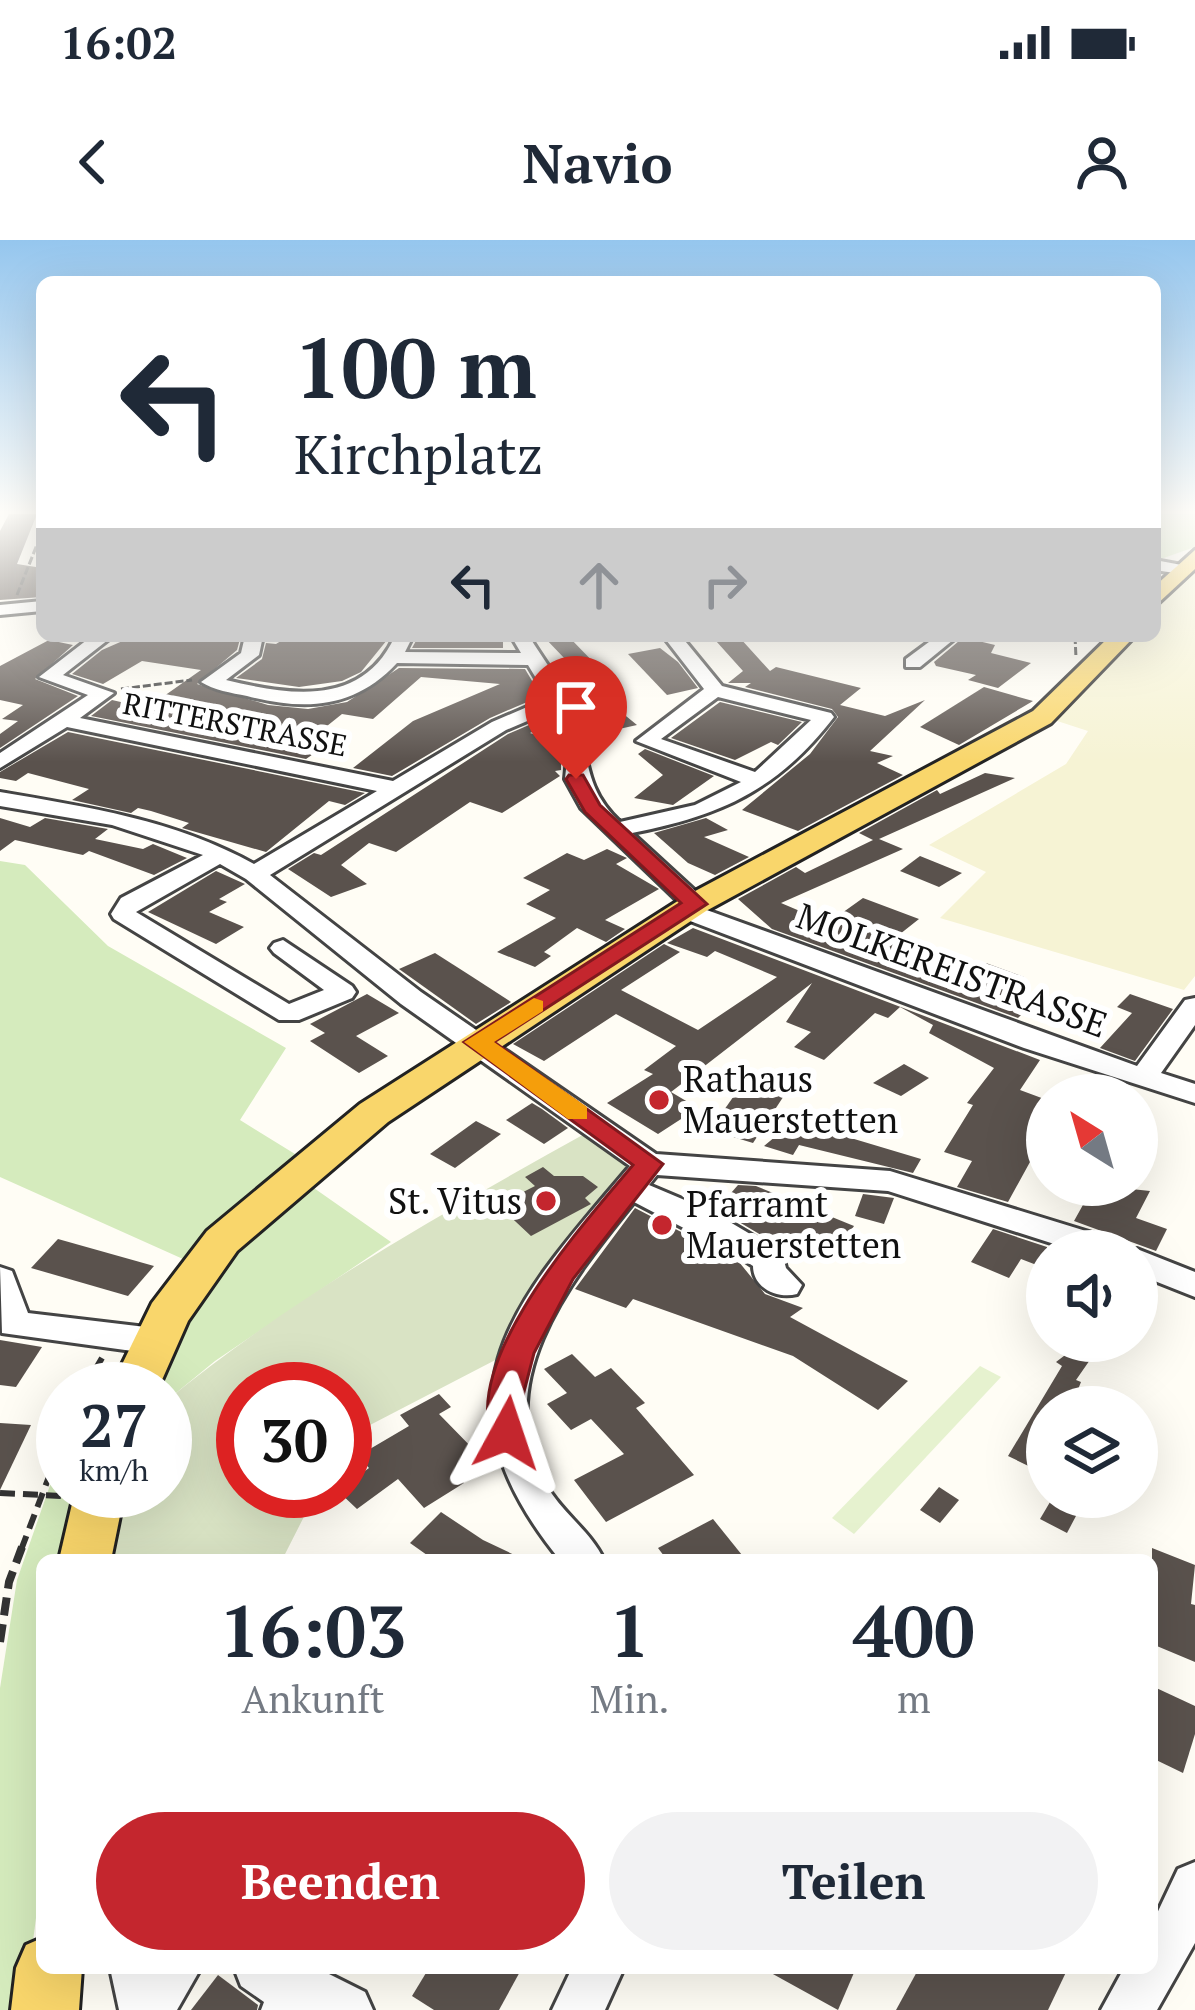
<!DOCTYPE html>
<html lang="de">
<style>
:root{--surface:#fff;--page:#f2f2f3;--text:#1f2937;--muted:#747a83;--accent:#c4262e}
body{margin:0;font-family:"PT Serif",serif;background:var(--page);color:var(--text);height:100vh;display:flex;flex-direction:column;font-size:45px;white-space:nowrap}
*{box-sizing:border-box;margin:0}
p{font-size:39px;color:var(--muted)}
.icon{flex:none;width:66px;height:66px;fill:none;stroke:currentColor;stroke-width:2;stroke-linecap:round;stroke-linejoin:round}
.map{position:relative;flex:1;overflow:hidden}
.sheet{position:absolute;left:36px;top:1314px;width:1122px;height:420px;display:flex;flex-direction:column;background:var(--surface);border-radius:18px;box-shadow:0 12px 48px #0002}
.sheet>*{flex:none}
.guide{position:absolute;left:36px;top:36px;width:1125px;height:366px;border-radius:18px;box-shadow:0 12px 48px #0002;background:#fff;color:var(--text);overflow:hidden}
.needle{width:78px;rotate:323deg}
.controls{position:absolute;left:1026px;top:834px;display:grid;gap:24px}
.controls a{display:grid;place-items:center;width:132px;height:132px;border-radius:50%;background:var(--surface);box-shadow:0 12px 48px #0002;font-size:60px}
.speed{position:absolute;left:36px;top:1122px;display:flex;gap:24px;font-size:60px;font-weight:700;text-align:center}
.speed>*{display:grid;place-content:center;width:156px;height:156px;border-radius:50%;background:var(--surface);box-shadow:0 12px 48px #0002;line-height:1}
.speed small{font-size:30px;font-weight:400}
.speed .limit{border:18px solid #d22;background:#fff;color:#111}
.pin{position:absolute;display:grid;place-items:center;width:102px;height:102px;color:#fff;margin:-123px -51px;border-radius:50% 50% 50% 0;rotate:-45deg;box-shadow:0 0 12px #0007}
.pin .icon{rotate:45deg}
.me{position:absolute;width:132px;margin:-66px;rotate:5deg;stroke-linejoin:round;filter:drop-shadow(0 0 9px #0008)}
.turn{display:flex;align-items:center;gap:42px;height:252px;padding:0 60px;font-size:54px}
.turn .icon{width:156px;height:156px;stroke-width:2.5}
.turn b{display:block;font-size:84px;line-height:102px}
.lanes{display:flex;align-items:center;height:114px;padding:0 60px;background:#0003;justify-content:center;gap:60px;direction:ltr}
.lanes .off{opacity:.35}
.eta{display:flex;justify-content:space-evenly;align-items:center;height:204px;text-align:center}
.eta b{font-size:72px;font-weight:600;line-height:84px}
.action{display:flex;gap:24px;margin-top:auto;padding:24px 60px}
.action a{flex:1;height:138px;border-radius:72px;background:var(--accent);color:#fff;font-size:48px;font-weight:600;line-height:138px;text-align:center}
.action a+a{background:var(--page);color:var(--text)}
.status{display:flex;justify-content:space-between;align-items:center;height:84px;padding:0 60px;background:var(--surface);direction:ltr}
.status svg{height:33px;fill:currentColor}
header{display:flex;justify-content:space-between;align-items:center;height:156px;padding:0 60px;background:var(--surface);font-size:54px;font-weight:600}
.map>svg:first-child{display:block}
.farmland{fill:#f6f3d4}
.green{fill:#d5ebbd}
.cemetery{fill:#d9e3c4}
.pitch{fill:#e6f2cf}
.building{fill:#5a524d}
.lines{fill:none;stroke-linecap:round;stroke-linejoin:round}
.minor-casing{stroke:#444;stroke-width:6}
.major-casing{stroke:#222;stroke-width:6}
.path-far2{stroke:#333;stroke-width:3;stroke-dasharray:8 3;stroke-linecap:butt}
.path-far1{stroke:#333;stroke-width:6;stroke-dasharray:15 8;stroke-linecap:butt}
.path{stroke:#333;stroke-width:8;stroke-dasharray:18 9;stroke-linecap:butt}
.minor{fill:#fff;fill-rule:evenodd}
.major{fill:#f9d66b;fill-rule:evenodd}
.route{fill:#c4262e;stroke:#7f191e;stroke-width:3}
.slow{fill:#f59e0b}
.poi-dot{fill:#c4262e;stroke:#fff;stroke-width:4.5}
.labels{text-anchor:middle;stroke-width:12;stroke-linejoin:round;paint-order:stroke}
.far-street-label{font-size:30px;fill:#111;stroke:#fff}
.street-label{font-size:36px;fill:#111;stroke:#fff}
.poi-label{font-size:36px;fill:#111;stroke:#fff;text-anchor:start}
</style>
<div class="status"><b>16:02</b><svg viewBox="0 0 49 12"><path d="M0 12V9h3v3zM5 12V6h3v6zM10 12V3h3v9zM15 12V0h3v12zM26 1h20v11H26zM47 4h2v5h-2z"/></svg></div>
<header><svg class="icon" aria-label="back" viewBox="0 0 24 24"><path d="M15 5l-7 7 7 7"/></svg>Navio<svg class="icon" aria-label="person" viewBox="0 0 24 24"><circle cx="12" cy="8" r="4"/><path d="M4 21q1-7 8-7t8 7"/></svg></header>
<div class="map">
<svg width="1195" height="1770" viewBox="0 0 1195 1770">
<rect width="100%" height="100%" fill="#fffdf5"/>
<path class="farmland" d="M1195 324V736L1184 750 940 678 986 632 929 605 1066 524 1088 491 1048 478 1128 396H1155V367Z"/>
<g class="green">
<path d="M1155 274H1195V307L1155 321Z"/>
<path d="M0 621 25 625 108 706 286 808 240 880 295 914 183 1019 0 937Z"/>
<path d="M301 939 391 1002 215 1121 165 1162V1149H147L232 1005Z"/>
<path d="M63 1208V1251H83L65 1320H42V1632L24 1770H0V1448L17 1340Z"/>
</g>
<path class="cemetery" d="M588 892 640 928 505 1115 345 1198V1149H243V1251H317L282 1320H97L111 1251H165V1162C295 1055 441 974 588 892Z"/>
<path class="pitch" d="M980 1126 1001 1137 854 1294 832 1278Z"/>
<g class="building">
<path d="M9 274H37L17 324 42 328V357L0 360V291Z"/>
<path d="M134 396 240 399 237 410 197 444 268 465 308 469 347 462 399 428 525 429 541 456 490 478 392 536 353 528 413 481 500 444 421 437 373 479 342 474 307 502 325 506 306 519 91 476 112 460 147 468 201 430 142 421 103 444 72 434 102 410Z"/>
<path d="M289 396H377L371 401 387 400 361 432 342 441 299 447 236 438 262 419 266 403 276 404Z"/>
<path d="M543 396H568L601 430 587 433 607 452 599 454 637 485 610 491 583 468 578 470 552 423 566 420Z"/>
<path d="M445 397 449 402 503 400V408H412L417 399Z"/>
<path d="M740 398 770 431 776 427 861 448 840 465 885 476 925 460 870 511 893 516 877 523 903 535 798 591 742 570 810 514 838 477 832 469 745 447 751 443H728L743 431 716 401Z"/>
<path d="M970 399 995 405 991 413 1031 423 998 448 968 440 976 435 936 426 934 422 959 401Z"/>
<path d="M49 400 73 405 35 439 78 456 0 508V494L18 481 2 479 23 465 0 460V426Z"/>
<path d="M660 408 678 422 698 448 667 455 628 414Z"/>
<path d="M984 447 1033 461 959 505 920 487Z"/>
<path d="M720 462 802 482 778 505 771 502 735 520 671 498Z"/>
<path d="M550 476 553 482 530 493 561 503V530L555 531 560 536 502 573 470 562 396 612 369 603 341 625 367 644 331 657 288 629 314 613 321 615 508 494Z"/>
<path d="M68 492 365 553 345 565 329 561 266 612 182 588 189 583 151 571 138 568 131 573 72 560 89 549 28 533 16 541 0 538V532Z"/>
<path d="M645 509 714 536 673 565 634 558 663 535 638 514Z"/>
<path d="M985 533 1015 538 879 599 903 609 781 663 828 683 863 658 919 679 900 694 945 712 928 725 967 740 986 723 1024 737 1005 755 1031 765 1018 778 772 689 738 659 796 627 805 633 873 600 859 593 937 550 940 554Z"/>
<path d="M0 578 30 587 45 578 108 589 95 599 143 609 153 604 187 618 154 635 89 611 83 615 15 600 0 611Z"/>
<path d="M706 578 728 590 704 597 749 617 715 635 688 623 654 593Z"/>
<path d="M607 609 627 618 616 624 659 649 605 680 625 689 606 702 577 688 544 712 551 716 535 727 497 712 556 678 526 664 550 650 523 638 567 613 584 620Z"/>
<path d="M920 616 962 633 939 647 900 631Z"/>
<path d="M216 631 245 644 219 659 227 662 209 672 244 687 216 704 148 672Z"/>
<path d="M693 688 1040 820 1020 850 1047 860V891L1008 962 957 947 972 921 944 912 973 865 967 863 994 828 929 793 933 785 900 767 888 778 875 773 824 820 794 807 811 792 786 782 812 743 671 852 698 868 658 894 607 863 653 834 644 830 676 806 616 774 544 821 513 804 664 704 680 712 621 750 698 790 777 737 715 711 707 717 667 703Z"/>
<path d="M435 713 471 736 511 762 476 784 399 729Z"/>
<path d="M367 754 399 773 356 796 388 816 359 833 310 801 325 793 310 784Z"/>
<path d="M1130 754 1173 769 1135 821 1100 808 1132 773 1117 767Z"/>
<path d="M904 824 929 838 901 856 873 843Z"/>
<path d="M750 833 791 845 753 903 710 890Z"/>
<path d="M532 863 542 869 568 888 544 904 506 880Z"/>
<path d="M476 881 501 894 455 928 430 914Z"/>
<path d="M794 881 921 919 913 933 799 905 793 915 764 906Z"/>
<path d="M543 927 554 936H583L598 947 585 958 591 964 531 996 498 965 535 946 525 937Z"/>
<path d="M738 945 756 946 854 986 829 1021 766 998 717 969Z"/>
<path d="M1094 945 1150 951 1136 978 1167 989 1156 1011 1074 981Z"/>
<path d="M863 954 894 958 884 984 855 976Z"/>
<path d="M635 968 739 1022 765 1054 803 1068 790 1077 908 1141 878 1170 793 1116 633 1059 626 1068 575 1049Z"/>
<path d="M993 989 1047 1007V1029L1021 1019 1009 1038 971 1022Z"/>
<path d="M58 999 154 1026 128 1056 31 1028Z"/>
<path d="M0 1100 42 1107 16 1147 0 1145Z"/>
<path d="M1073 1109 1092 1117 1076 1140 1081 1142 1077 1152 1109 1167H1047V1235L1008 1216 1062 1126 1056 1122Z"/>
<path d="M572 1114 595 1137 611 1128 645 1163 636 1168 694 1235 606 1282 574 1240 624 1214 591 1179 571 1190 547 1164 567 1153 544 1129Z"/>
<path d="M439 1154 451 1167 439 1174 480 1216 454 1232 464 1243 424 1268 398 1239 357 1269 338 1251 369 1228 358 1216 409 1186 400 1175Z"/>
<path d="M0 1183 31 1185 0 1250Z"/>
<path d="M939 1247 959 1260 940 1283 920 1270Z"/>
<path d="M1053 1257H1086L1067 1293 1040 1279Z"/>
<path d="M441 1272 483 1300 525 1320H434L410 1303Z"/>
<path d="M713 1279 746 1320H667L658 1308Z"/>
<path d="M1152 1308 1195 1325 1191 1364 1195 1365V1422L1152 1404Z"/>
<path d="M1152 1446 1195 1466V1494L1183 1533 1152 1518Z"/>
<path d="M429 1728H522L499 1770H434L412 1756Z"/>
<path d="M762 1728H856L838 1770Z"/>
<path d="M919 1728H1068L1048 1770H896Z"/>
<path d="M218 1735 258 1765 257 1770H191Z"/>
</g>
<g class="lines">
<defs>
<g id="minor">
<path d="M1155 320 1187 326 1189 329 1181 334 1155 330Z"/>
<path d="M42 361V371L0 375V365Z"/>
<path d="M92 396H113L63 435 114 453 80 478 393 541 492 482 548 458 528 425 397 423C354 469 305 471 247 456 231 453 214 450 201 442L241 413 245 396H263L259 415 226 440C289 455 362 468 395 396H413L405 412 521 413 511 396H529C542 418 559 439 570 462 592 509 579 544 620 582L695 565 741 542 636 501 704 449 663 396H681L722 446 831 473 834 477C778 550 720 576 632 593L704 659V669L1137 826 1185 760 1195 758V785L1161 833 1195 844V863L1024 808 677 676 674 671 682 665 581 568 565 539 568 509 553 470 506 490 270 635 421 752 656 914 890 931 1125 1003 1130 1011H1076L888 951 657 935 649 945 713 972 782 1013 786 1028 802 1045 797 1054C777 1059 753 1048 753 1026L741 1018 634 962C569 1042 483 1149 552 1254 568 1277 592 1294 604 1320H560C425 1154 513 1063 630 926L401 764 246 639 220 624 136 672 289 764 324 750 274 713 270 708 274 703 283 700 352 746 356 752 352 758 299 780H279L114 679 111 674 121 658 203 615 112 585 0 566V552C88 567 175 580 254 624L377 551 67 487 0 528V513L88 455 39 437ZM718 457 811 480 755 532 661 499Z"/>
<path d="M937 396H958L920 427H906V419Z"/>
<path d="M1137 1009 1195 1032V1057L1137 1034V1011H1131Z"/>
<path d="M0 1027 12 1031 28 1073 154 1088 166 1092 172 1101 166 1110 154 1114 2 1093Z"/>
<path d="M1195 1622V1703L1157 1770H1101L1124 1728H1152V1684L1178 1629Z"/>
<path d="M110 1728H201L177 1770H119Z"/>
<path d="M234 1728H317L365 1752 373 1770H261L264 1762 241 1746Z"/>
<path d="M572 1728H624L605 1770H552Z"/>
</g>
<g id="major">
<path d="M1195 310V329L1155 366V346Z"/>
<path d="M1110 396H1135L1051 483 706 671 388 882 237 1011 188 1081 158 1149H110L152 1063 207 991 360 864 684 657 1033 471Z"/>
<path d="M75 1251H125L111 1320H59Z"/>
<path d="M42 1698V1728H82L79 1770H11L16 1728 26 1705Z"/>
</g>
</defs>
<use href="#minor" class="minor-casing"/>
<use href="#major" class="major-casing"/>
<g class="path-far2">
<path d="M17 355 42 292"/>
<path d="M1075 396 1076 418"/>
<path d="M121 449 192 440"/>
</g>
<g class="path-far1">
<path d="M84 1149 102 1118"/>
<path d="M0 1253 62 1256"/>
<path d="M21 1310 63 1200"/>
</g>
<path class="path" d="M0 1402 9 1342 22 1307"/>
<use href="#minor" class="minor"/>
<use href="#major" class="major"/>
</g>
<linearGradient id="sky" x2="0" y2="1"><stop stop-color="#95c6ee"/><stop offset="0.52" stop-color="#fffefa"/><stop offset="1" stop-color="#fffefa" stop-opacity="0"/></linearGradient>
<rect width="1195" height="522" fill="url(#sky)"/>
<path class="route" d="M569 535H583L600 565 707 664 494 802 663 924 573 1039 534 1113 520 1167 524 1193 519 1203H495C455 1125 586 981 633 925L464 802 681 663 585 572 566 539Z"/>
<path class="slow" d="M534 758 543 761V771L494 802 587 867V879H568L464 802Z"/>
<g class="poi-dot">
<circle cx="659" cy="860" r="12"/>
<circle cx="546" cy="961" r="12"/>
<circle cx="662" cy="985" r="12"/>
</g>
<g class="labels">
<g class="far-street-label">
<text transform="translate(235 485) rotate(11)" y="10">RITTERSTRASSE</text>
</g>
<g class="street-label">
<text transform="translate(952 730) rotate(20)" y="13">MOLKEREISTRASSE</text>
</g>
<g class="poi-label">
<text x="683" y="852">Rathaus<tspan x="683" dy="41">Mauerstetten</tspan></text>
<text x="522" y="974" text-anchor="end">St. Vitus</text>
<text x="686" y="977">Pfarramt<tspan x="686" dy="41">Mauerstetten</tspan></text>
</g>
</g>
</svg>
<div class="controls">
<a><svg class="needle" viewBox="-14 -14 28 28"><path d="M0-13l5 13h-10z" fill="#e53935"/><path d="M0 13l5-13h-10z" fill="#747a83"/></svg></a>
<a><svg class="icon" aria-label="sound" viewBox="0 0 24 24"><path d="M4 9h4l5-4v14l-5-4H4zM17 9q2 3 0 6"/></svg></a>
<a><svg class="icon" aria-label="layers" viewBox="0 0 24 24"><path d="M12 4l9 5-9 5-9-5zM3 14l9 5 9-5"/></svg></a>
</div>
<div class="speed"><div>27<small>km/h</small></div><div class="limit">30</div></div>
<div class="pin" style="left:576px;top:539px;background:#d93025"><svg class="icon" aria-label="arrive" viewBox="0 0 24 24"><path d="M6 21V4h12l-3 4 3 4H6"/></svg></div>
<svg class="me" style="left:507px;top:1193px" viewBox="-20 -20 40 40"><path d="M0-17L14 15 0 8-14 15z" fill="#c4262e" stroke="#fff" stroke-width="4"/></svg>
<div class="guide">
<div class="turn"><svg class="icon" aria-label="left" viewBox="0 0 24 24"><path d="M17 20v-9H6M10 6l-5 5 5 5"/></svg><div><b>100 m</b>Kirchplatz</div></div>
<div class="lanes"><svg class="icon" aria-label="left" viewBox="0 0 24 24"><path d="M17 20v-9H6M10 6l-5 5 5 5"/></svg><svg class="icon off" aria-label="ahead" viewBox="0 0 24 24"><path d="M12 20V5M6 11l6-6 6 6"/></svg><svg class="icon off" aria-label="right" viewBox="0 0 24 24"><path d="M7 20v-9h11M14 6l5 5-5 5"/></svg></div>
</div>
<section class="sheet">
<div class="eta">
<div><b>16:03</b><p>Ankunft</p></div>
<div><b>1</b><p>Min.</p></div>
<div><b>400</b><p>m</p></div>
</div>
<div class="action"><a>Beenden</a><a>Teilen</a></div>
</section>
</div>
